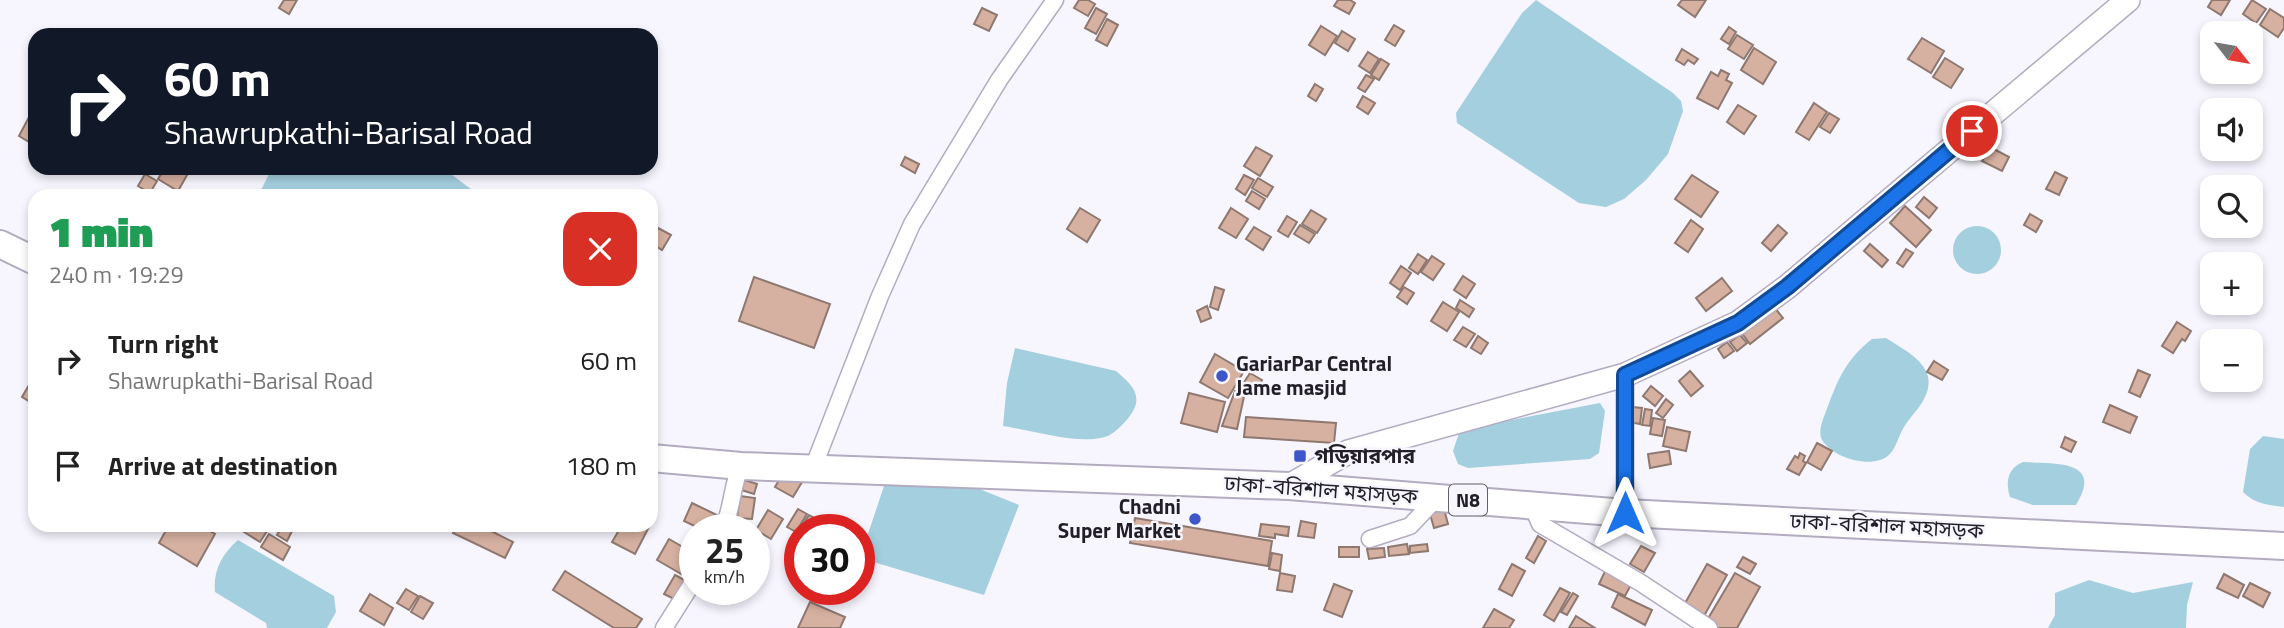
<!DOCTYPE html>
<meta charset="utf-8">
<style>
:root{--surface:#fff;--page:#f6f6f6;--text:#222;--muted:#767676}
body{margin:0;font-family:"Titillium Web","Noto Sans Bengali",sans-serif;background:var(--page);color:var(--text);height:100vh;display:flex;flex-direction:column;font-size:26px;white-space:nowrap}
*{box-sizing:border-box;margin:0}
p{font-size:23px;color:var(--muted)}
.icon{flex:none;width:38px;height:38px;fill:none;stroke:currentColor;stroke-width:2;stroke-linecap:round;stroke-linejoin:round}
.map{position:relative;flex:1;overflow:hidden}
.side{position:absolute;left:28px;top:189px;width:630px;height:343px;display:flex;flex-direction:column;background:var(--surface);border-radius:21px;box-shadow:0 4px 10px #0003}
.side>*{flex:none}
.top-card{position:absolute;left:28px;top:28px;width:630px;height:147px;border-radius:21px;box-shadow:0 4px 10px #0003;background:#111827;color:#fff;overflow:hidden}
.needle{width:46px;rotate:121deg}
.controls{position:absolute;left:2200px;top:21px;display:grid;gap:14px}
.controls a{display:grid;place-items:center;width:63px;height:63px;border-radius:14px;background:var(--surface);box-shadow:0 4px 10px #0003;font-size:35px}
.speed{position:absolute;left:679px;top:514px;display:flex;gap:14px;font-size:35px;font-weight:700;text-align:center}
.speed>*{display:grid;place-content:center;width:91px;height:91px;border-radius:50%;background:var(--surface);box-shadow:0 4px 10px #0003;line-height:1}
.speed small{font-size:18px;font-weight:400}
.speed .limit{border:10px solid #d22;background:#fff;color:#111}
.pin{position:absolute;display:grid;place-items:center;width:60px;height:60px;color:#fff;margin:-30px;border:4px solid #fff;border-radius:50%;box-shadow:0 2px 7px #0007}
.me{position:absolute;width:77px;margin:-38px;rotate:0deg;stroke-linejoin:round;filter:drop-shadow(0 0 5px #0008)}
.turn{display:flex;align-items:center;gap:24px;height:147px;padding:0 21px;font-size:32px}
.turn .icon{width:91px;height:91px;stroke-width:2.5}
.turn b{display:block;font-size:49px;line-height:60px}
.round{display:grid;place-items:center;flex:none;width:74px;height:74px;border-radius:21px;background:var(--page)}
.headline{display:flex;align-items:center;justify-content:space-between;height:119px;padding:0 21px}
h1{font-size:42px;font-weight:800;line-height:52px;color:#1e9e55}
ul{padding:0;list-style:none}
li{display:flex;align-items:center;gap:21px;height:105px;padding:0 21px}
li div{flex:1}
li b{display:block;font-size:26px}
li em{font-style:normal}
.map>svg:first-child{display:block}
.water{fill:#a4cfde}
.building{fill:#d6b1a1;stroke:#8e786f;stroke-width:2}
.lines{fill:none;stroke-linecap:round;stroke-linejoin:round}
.minor-casing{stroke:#b3acc1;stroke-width:19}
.secondary-casing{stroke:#b3acc1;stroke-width:26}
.trunk-casing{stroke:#b3acc1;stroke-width:30}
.minor{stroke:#fff;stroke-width:16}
.secondary{stroke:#fff;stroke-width:23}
.trunk{stroke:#fff;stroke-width:26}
.route-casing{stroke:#114b97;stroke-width:18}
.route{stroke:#1a73e8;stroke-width:12}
.poi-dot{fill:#3d57ca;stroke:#f7f5fe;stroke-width:2.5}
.labels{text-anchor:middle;stroke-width:5;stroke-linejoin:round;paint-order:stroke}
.shield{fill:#f7f5fe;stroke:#625f68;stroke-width:2}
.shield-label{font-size:19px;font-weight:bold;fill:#221f27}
.poi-label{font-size:21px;font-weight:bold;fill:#221f27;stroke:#f7f5fe;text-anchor:start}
.street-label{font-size:21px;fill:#221f27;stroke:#f7f5fe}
</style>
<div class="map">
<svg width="2284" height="628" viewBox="0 0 2284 628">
<rect width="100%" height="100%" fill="#f7f5fe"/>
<g class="water">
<path d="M1536 0 1673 93 1681 101 1683 111 1668 154 1646 180 1624 199 1606 207 1579 203 1457 123 1456 113 1522 13Z"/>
<path d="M272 168H443L480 196H258Z"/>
<circle cx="1977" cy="250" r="24"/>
<path d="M1886 338C1910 353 1942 369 1923 401 1918 410 1909 418 1904 427 1896 440 1896 455 1880 460 1862 466 1832 456 1822 440 1818 432 1822 422 1825 414 1837 382 1844 361 1872 339Z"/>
<path d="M1015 348 1116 371C1129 382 1143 394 1133 411 1128 420 1115 434 1105 437 1078 445 1031 430 1003 426L1007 383Z"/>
<path d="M1600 403 1605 411 1599 453 1590 459 1468 468 1458 464 1453 451 1459 433 1501 422Z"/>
<path d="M2263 436 2284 439V507C2268 505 2255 504 2243 492L2250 449Z"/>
<path d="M2023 462C2055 464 2104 459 2076 505H2033L2010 497C2005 482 2008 468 2023 462Z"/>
<path d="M932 470 1019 505 984 595 860 558 887 477Z"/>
<path d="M238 540 334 596 336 612 327 628H267L266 623 215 592C213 570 222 554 238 540Z"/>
<path d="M2089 580 2133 593 2193 582 2187 605 2186 628H2048L2055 615V593Z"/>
</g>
<g class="building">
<path d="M284 0H297L289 14 279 8Z"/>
<path d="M1079 0H1088L1095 4 1088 16 1074 8Z"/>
<path d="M1338 0H1350L1355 3 1349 14 1334 6Z"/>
<path d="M1682 0H1706L1695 17 1678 5Z"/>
<path d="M2212 0H2230L2221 15 2208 7Z"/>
<path d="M2252 0 2266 9 2256 23 2243 14Z"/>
<path d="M982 8 997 15 989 31 974 24Z"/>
<path d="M1096 8 1107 14 1096 34 1085 28Z"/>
<path d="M2270 9 2284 18V28L2278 37 2260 25Z"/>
<path d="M1107 19 1118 25 1107 46 1096 40Z"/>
<path d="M1394 25 1404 31 1395 46 1385 40Z"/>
<path d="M1321 26 1337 36 1325 55 1309 45Z"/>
<path d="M1729 27 1736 32 1729 44 1721 39Z"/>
<path d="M1342 31 1355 39 1348 51 1335 43Z"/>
<path d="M1737 35 1753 45 1744 59 1728 49Z"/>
<path d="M1922 38 1944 51 1931 73 1908 59Z"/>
<path d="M1754 48 1776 62 1763 84 1741 70Z"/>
<path d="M1682 49 1698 59 1694 64 1688 60 1684 65 1676 60Z"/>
<path d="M1368 52 1379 59 1370 73 1359 66Z"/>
<path d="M1945 58 1963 69 1951 88 1933 77Z"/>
<path d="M1381 59 1389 64 1379 80 1371 75Z"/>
<path d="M1721 70 1729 74 1726 80 1732 83 1718 109 1697 98 1711 72 1718 76Z"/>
<path d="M1366 75 1374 79 1365 92 1358 88Z"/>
<path d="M1315 84 1323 89 1316 101 1308 96Z"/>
<path d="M1363 96 1375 103 1368 114 1357 107Z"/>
<path d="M1814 103 1827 112 1809 140 1796 132Z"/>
<path d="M1738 105 1756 116 1744 134 1727 122Z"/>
<path d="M1829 113 1839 119 1830 133 1820 127Z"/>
<path d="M29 117 35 120 34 145 19 136Z"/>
<path d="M1256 147 1272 156 1260 176 1244 166Z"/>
<path d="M1990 147 2009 157 2002 171 1982 161Z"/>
<path d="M905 157 919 164 915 173 901 165Z"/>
<path d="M165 168H191L178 191 158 179Z"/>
<path d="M2055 172 2067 178 2059 195 2046 189Z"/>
<path d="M145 174 157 181 150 193 138 186Z"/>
<path d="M1244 175 1254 180 1245 195 1236 189Z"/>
<path d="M1692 175 1718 192 1701 217 1675 199Z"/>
<path d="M1258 178 1273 187 1267 197 1252 188Z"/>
<path d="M1252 191 1265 199 1259 209 1246 201Z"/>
<path d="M1924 197 1937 208 1929 218 1916 207Z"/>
<path d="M1905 206 1931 230 1916 247 1890 223Z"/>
<path d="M1080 208 1100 220 1087 242 1067 229Z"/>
<path d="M1231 208 1248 219 1236 238 1219 228Z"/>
<path d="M1311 210 1326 219 1317 233 1302 224Z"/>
<path d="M2030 214 2042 221 2036 232 2024 225Z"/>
<path d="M1287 216 1297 222 1288 237 1278 231Z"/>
<path d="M1691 220 1703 229 1688 252 1675 243Z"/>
<path d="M1300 225 1315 234 1309 243 1294 234Z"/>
<path d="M1778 225 1787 233 1771 251 1762 243Z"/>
<path d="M1254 227 1271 237 1263 250 1246 239Z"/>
<path d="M658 228 671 235 662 250 651 243Z"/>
<path d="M1870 244 1888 260 1882 267 1864 251Z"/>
<path d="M1906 249 1913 253 1903 267 1897 263Z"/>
<path d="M1418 254 1427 260 1418 274 1409 268Z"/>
<path d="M1432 256 1444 264 1433 280 1421 272Z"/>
<path d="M1401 266 1411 273 1400 290 1390 283Z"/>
<path d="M1463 276 1475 284 1466 298 1454 290Z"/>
<path d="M754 277 830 304 814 348 739 321Z"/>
<path d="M1722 278 1732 291 1706 311 1696 298Z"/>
<path d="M1215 287 1224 290 1218 310 1210 307Z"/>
<path d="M1404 287 1414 293 1407 304 1397 297Z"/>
<path d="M1460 300 1474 309 1469 317 1456 308Z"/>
<path d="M1443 302 1459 312 1447 331 1431 321Z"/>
<path d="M1207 306 1211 318 1201 322 1197 311Z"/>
<path d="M1774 307 1783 318 1750 344 1741 332Z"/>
<path d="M2177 322 2191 331 2185 341 2182 339 2173 353 2162 346Z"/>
<path d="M1463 327 1475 334 1466 347 1454 340Z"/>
<path d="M1740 335 1747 343 1737 351 1730 342Z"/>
<path d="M1478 336 1488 343 1481 354 1471 348Z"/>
<path d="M1727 342 1734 351 1724 358 1718 349Z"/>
<path d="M1215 354 1244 371 1228 398 1200 382Z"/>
<path d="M1934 361 1948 370 1942 380 1927 372Z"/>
<path d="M2138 370 2150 375 2140 397 2129 392Z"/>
<path d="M1690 371 1703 386 1691 396 1679 381Z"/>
<path d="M1250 373 1262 380 1256 391 1243 384Z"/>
<path d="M35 375V405L22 397Z"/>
<path d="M1651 386 1663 396 1655 406 1643 396Z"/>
<path d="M1235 391 1245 392 1237 429 1222 426Z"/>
<path d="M1189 393 1225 402 1217 432 1181 423Z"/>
<path d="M1666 399 1673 405 1663 418 1656 413Z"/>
<path d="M2110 405 2137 417 2130 433 2103 422Z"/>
<path d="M1632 407 1642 408 1640 424 1629 422Z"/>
<path d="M1645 409 1652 410 1650 426 1642 425Z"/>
<path d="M1246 417 1336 423 1334 443 1244 437Z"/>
<path d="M1653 418 1665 420 1662 436 1650 434Z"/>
<path d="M1667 427 1690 432 1686 451 1663 446Z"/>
<path d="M2065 437 2076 442 2071 452 2061 447Z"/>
<path d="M1817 443 1832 451 1821 470 1807 462Z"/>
<path d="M1400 447 1402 460 1390 462 1388 449Z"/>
<path d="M1669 451 1671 464 1650 468 1648 454Z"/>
<path d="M1800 453 1805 456 1803 461 1806 463 1799 475 1787 469 1795 456 1798 458Z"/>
<path d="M784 472 802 482 793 497 775 487Z"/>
<path d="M738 478 757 484 754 494 735 488Z"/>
<path d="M740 496 755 498 752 519 737 518Z"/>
<path d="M692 503 723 518 717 530H703L684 521Z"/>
<path d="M798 509 807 514 796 532 787 527Z"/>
<path d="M1444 509 1448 524 1434 528 1430 514Z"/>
<path d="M768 510 783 519 771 539 756 530Z"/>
<path d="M809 515 818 520 812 530H803L800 529Z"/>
<path d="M1135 518 1272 541 1268 566 1130 543Z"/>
<path d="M1301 521 1316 524 1314 538 1298 536Z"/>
<path d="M1261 524 1289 527 1288 536 1275 534V538L1259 536Z"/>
<path d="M169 525H199L215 534 197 566 159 543Z"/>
<path d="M248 525H256L267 531 260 542 244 532Z"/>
<path d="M283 525 292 531 287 541 277 535Z"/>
<path d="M457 525H494L491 531 513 542 505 558 453 533Z"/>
<path d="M622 525H650L635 554 612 542Z"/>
<path d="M269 534 290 547 283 560 261 547Z"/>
<path d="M1538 536 1546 541 1534 563 1526 558Z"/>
<path d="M669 539 695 554V566L688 578 657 560Z"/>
<path d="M1407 544 1409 554 1389 556 1388 547Z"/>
<path d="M1427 544 1428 551 1410 553V546Z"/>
<path d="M1641 546 1655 553 1644 572 1630 564Z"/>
<rect x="1339" y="547" width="20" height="10"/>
<path d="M1384 548 1385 557 1369 559 1367 549Z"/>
<path d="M1272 553 1282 555 1280 571 1269 569Z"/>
<path d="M1743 557 1756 564 1750 574 1737 567Z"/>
<path d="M1512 564 1525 571 1512 596 1499 589Z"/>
<path d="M1707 564 1727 575 1704 616 1684 605Z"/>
<path d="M1607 567 1634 579 1625 596 1599 584Z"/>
<path d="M565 571 642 619 636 628H614L553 590Z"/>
<path d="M1280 573 1295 576 1292 592 1277 590Z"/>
<path d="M1735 573 1760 587 1737 628H1716L1706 622Z"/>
<path d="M2224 574 2244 585 2238 598 2217 588Z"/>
<path d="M675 575 686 581 676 600 664 594Z"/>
<path d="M2250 583 2270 593 2263 607 2243 596Z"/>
<path d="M1334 584 1352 591 1342 617 1324 610Z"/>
<path d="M1560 588 1570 593 1554 621 1544 615Z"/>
<path d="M406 589 418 596 409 610 397 603Z"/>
<path d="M1573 593 1578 596 1567 615 1561 612Z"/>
<path d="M370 594 393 608 384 625 360 611Z"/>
<path d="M1618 594 1652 610 1645 625 1612 607Z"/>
<path d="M420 596 433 603 423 619 411 612Z"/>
<path d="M810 602 845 617 840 628H798Z"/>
<path d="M1494 609 1514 620 1509 628H1483Z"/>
<path d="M1576 616 1595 628H1569Z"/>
</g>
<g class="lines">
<defs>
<g id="minor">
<path d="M1625 375V513"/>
<path d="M813 468 880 296 912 224 999 80 1055 0"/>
<path d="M1532 505 1540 524 1641 583 1709 628"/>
<path d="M722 530C733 510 731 486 741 466"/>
<path d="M1370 539 1410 526 1430 505 1439 498"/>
<path d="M664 628 695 579"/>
</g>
<path id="secondary" d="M1289 486 1348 452 1625 375 1738 323 1787 287 2128 0"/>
<g id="trunk">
<path d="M0 244 35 261"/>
<path d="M651 458 741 466 1289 486 1625 513 2284 546"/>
</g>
</defs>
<use href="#minor" class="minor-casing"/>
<use href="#secondary" class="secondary-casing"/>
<use href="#trunk" class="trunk-casing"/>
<use href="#minor" class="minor"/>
<use href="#secondary" class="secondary"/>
<use href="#trunk" class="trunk"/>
</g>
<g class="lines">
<defs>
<path id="route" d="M1625 513V375L1738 323 1787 287 1972 131"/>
</defs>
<use href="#route" class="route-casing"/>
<use href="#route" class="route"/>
</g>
<g class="poi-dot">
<circle cx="1222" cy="376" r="7"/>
<rect x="1293" y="449" width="14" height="14" rx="3.5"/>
<circle cx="1195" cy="519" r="7"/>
</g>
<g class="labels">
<rect class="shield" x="1449" y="484.5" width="38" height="31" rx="5"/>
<g class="shield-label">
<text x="1468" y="507">N8</text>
</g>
<g class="poi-label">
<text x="1236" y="371">GariarPar Central<tspan x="1236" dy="24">Jame masjid</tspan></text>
<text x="1314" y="463">গড়িয়ারপার</text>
<text x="1181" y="514" text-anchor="end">Chadni<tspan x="1181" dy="24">Super Market</tspan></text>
</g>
<g class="street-label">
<text transform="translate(1321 490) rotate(4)" y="7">ঢাকা-বরিশাল মহাসড়ক</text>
<text transform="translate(1887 526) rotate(3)" y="7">ঢাকা-বরিশাল মহাসড়ক</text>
</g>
</g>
</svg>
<div class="controls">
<a><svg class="needle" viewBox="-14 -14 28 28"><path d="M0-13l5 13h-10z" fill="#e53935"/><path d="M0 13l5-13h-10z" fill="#767676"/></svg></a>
<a><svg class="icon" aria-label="sound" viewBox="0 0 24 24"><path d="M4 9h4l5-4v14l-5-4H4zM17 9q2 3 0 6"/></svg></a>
<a><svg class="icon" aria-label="search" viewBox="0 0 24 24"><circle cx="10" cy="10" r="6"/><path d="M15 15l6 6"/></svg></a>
<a>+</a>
<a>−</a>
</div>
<div class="speed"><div>25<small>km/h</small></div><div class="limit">30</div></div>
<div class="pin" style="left:1972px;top:131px;background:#d93025"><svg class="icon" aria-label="arrive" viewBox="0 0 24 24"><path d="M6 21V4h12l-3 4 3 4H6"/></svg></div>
<svg class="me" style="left:1625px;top:513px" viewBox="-20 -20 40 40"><path d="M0-17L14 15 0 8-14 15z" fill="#1a73e8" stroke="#fff" stroke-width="4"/></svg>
<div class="top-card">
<div class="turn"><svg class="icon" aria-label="right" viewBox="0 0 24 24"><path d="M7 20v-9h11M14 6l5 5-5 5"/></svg><div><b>60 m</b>Shawrupkathi-Barisal Road</div></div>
</div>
<section class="side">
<div class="headline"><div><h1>1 min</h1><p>240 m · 19:29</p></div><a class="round" style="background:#d93025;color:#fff"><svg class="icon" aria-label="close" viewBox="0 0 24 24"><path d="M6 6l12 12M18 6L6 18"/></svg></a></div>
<ul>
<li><svg class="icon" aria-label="right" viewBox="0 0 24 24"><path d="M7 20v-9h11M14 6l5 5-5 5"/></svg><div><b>Turn right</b><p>Shawrupkathi-Barisal Road</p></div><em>60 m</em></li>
<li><svg class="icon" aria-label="arrive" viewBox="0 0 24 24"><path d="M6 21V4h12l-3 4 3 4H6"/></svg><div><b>Arrive at destination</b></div><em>180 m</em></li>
</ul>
</section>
</div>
